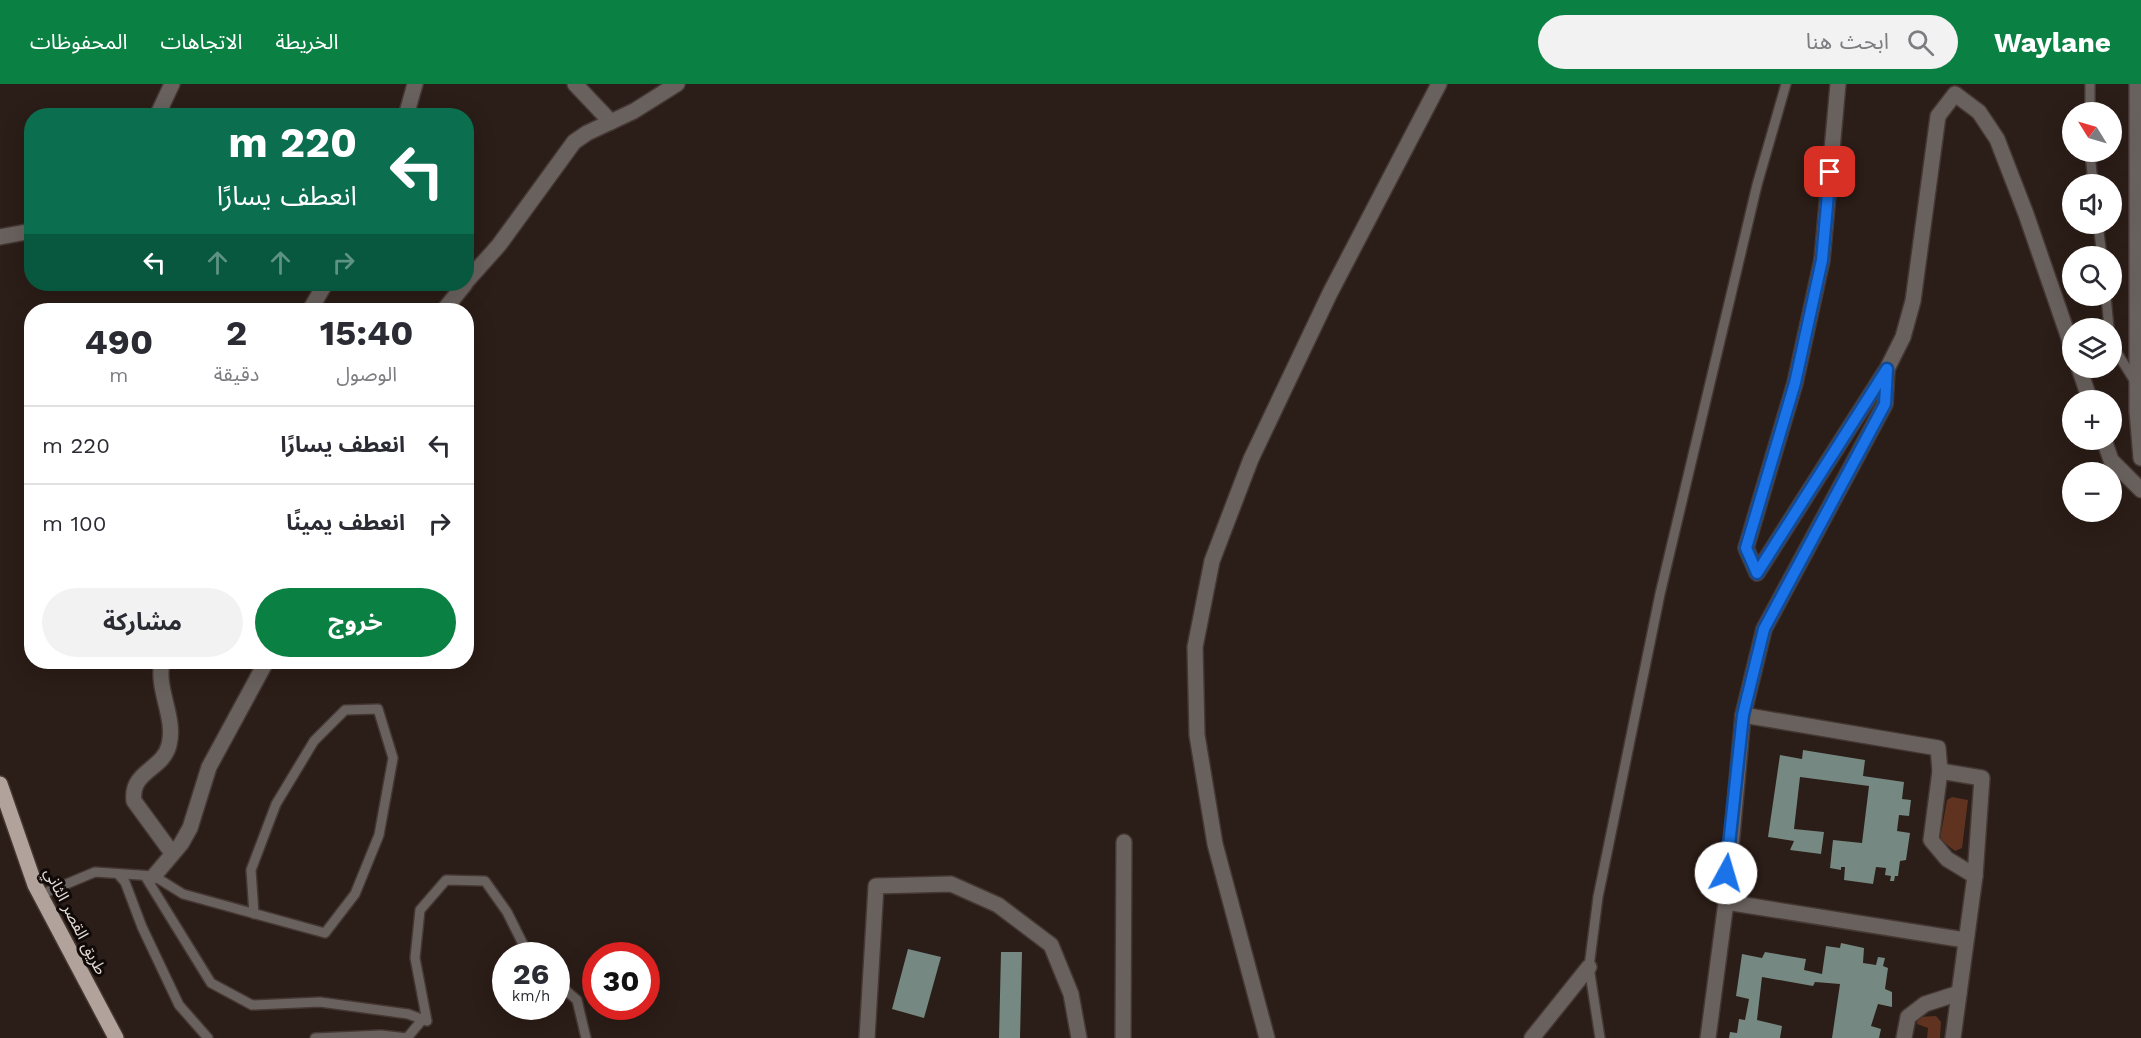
<!DOCTYPE html>
<html lang="ar">
<meta charset="utf-8">
<style>
:root{--surface:#fff;--page:#f2f2f3;--text:#2b2b33;--muted:#7c7c81;--line:#e1e1e2;--accent:#0b8043}
body{margin:0;font-family:"Work Sans","Noto Sans Arabic",sans-serif;background:var(--page);color:var(--text);direction:rtl;height:100vh;display:flex;flex-direction:column;font-size:22px;white-space:nowrap}
*{box-sizing:border-box;margin:0}
p{font-size:20px;color:var(--muted)}
.icon{flex:none;width:33px;height:33px;fill:none;stroke:currentColor;stroke-width:2;stroke-linecap:round;stroke-linejoin:round}
.map{position:relative;flex:1;overflow:hidden;direction:ltr}
.details{position:absolute;left:24px;top:219px;width:450px;height:366px;display:flex;flex-direction:column;background:var(--surface);border-radius:24px;box-shadow:0 6px 24px #0002;direction:rtl}
.details>*{flex:none}
.banner{position:absolute;left:24px;top:24px;width:450px;height:183px;border-radius:24px;box-shadow:0 6px 24px #0002;direction:rtl;background:#0b6e4f;color:#fff;overflow:hidden}
.needle{width:39px;rotate:307deg}
.tools{position:absolute;left:2062px;top:18px;display:grid;gap:12px}
.tools a{display:grid;place-items:center;width:60px;height:60px;border-radius:50%;background:var(--surface);box-shadow:0 6px 24px #0002;font-size:30px}
.speed{position:absolute;left:492px;top:858px;display:flex;gap:12px;font-size:30px;font-weight:700;text-align:center}
.speed>*{display:grid;place-content:center;width:78px;height:78px;border-radius:50%;background:var(--surface);box-shadow:0 6px 24px #0002;line-height:1}
.speed small{font-size:15px;font-weight:400}
.speed .limit{border:9px solid #d22;background:#fff;color:#111}
.pin{position:absolute;display:grid;place-items:center;width:51px;height:51px;color:#fff;margin:-26px;border-radius:12px;box-shadow:0 3px 9px #0006}
.me{position:absolute;width:66px;margin:-33px;rotate:6deg;stroke-linejoin:round;filter:drop-shadow(0 0 4px #0008)}
.turn{display:flex;align-items:center;gap:21px;height:126px;padding:0 18px;font-size:27px}
.turn .icon{width:78px;height:78px;stroke-width:2.5}
.turn b{display:block;font-size:42px;line-height:51px}
.lanes{display:flex;align-items:center;height:57px;padding:0 18px;background:#0003;justify-content:center;gap:30px;direction:ltr}
.lanes .off{opacity:.35}
.eta{display:flex;justify-content:space-evenly;align-items:center;height:102px;text-align:center}
.eta b{font-size:36px;font-weight:700;line-height:42px}
.cta{display:flex;gap:12px;margin-top:auto;padding:12px 18px}
.cta a{flex:1;height:69px;border-radius:36px;background:var(--accent);color:#fff;font-size:24px;font-weight:700;line-height:69px;text-align:center}
.cta a+a{background:var(--page);color:var(--text)}
ul{padding:0;list-style:none}
li{display:flex;align-items:center;gap:18px;height:78px;padding:0 18px;border-top:2px solid var(--line)}
li div{flex:1}
li b{display:block;font-size:22px}
li em{font-style:normal}
header{display:flex;align-items:center;gap:36px;box-sizing:border-box;height:84px;padding:0 30px;background:var(--accent);color:#fff}
header strong{font-size:28px}
nav{display:flex;gap:33px;margin-inline-start:auto;font-size:21px}
.search{width:420px;height:54px;background:var(--page);display:flex;align-items:center;gap:15px;box-sizing:border-box;padding:0 21px;border-radius:33px;color:var(--muted);font-size:22px}
.map>svg:first-child{display:block}
.green{fill:#5f331f}
.building{fill:#758881}
.lines{fill:none;stroke-linecap:round;stroke-linejoin:round}
.service-casing{stroke:#453732;stroke-width:12}
.minor-casing{stroke:#453732;stroke-width:18}
.primary-casing{stroke:#453732;stroke-width:18}
.service{stroke:#69615e;stroke-width:9}
.minor{stroke:#69615e;stroke-width:15}
.primary{stroke:#b1a29b;stroke-width:15}
.route-casing{stroke:#114b97;stroke-width:15}
.route{stroke:#1a73e8;stroke-width:10}
.labels{text-anchor:middle;stroke-width:6;stroke-linejoin:round;paint-order:stroke}
.street-label{font-size:16px;fill:#e4dad6;stroke:#0f0907}
</style>
<header>
<strong>Waylane</strong>
<div class="search"><svg class="icon" aria-label="search" viewBox="0 0 24 24"><circle cx="10" cy="10" r="6"/><path d="M15 15l6 6"/></svg>ابحث هنا</div>
<nav><a>الخريطة</a><a>الاتجاهات</a><a>المحفوظات</a></nav>
</header>
<div class="map">
<svg width="2141" height="954" viewBox="0 0 2141 954">
<rect width="100%" height="100%" fill="#2b1d17"/>
<g class="green">
<path d="M1952 713 1968 716 1962 764 1955 767 1940 755 1947 716Z"/>
<path d="M1936 932 1941 938 1940 954H1927L1928 944 1917 940 1918 933Z"/>
</g>
<g class="building">
<path d="M1803 666 1865 676 1863 692 1904 698 1902 715 1911 716 1909 732 1899 731 1897 747 1910 749 1906 776 1900 777 1898 792H1895L1894 797H1890L1891 792 1885 791 1886 784 1876 783 1873 800 1844 796 1845 783H1841V786L1830 784 1833 756 1862 759 1869 702 1800 693 1794 745 1824 748 1821 770 1790 766 1794 757 1768 753 1780 671 1802 675Z"/>
<path d="M1841 859 1864 864 1863 879 1876 881 1878 873 1885 874 1883 882 1888 884 1885 905 1892 908V923L1878 920 1871 942 1881 945 1879 954H1832L1840 900 1815 898 1813 902 1762 893 1757 936 1782 942 1780 954H1729L1730 948 1737 949 1739 935 1745 936 1749 915 1736 912 1742 870 1762 874 1765 868 1806 875 1804 886 1822 890 1826 862 1840 864Z"/>
<path d="M908 865 941 873 924 934 892 925Z"/>
<path d="M1001 868H1022L1020 954H999Z"/>
</g>
<g class="lines">
<defs>
<g id="service">
<path d="M2090 0V28"/>
<path d="M2090 68 2093 100"/>
<path d="M2098 140 2102 172"/>
<path d="M2106 212 2109 244"/>
<path d="M2112 261 2136 299"/>
<path d="M118 790 125 798 142 843 179 921 208 954"/>
<path d="M145 792 211 899 252 921 320 918 408 930 427 937 415 874 420 826 446 796 485 797 507 828 529 872"/>
<path d="M40 811 95 788 154 792 183 810 325 849 355 810 379 751 393 674 378 625 345 626 314 657 276 720 251 786 254 830"/>
<path d="M556 898 577 916 586 954"/>
<path d="M315 954 381 951 407 954 422 936"/>
<path d="M1600 954 1589 883 1598 813 1660 510 1757 101 1786 0"/>
</g>
<g id="minor">
<path d="M575 0 611 38"/>
<path d="M1838 0 1822 176 1795 299 1746 464 1757 489 1885 288"/>
<path d="M2137 0V327L2141 374"/>
<path d="M157 32 172 0"/>
<path d="M406 32 415 0"/>
<path d="M0 153 32 147"/>
<path d="M466 198 499 161 574 58 587 49 634 27 677 0"/>
<path d="M310 226 325 200"/>
<path d="M444 226 465 200"/>
<path d="M2079 284 2090 316"/>
<path d="M2104 356 2111 376 2141 406"/>
<path d="M162 578C156 606 176 633 169 661 163 686 130 687 134 717L172 769"/>
<path d="M1743 631 1938 664 1940 687 1931 756 1947 775 1975 792"/>
<path d="M1940 687 1982 694 1975 792 1953 954"/>
<path d="M154 792 181 760 190 744 209 683 266 578"/>
<path d="M1726 818 1965 856"/>
<path d="M867 954 876 802 951 800 998 821 1051 861 1071 910 1079 954"/>
<path d="M1123 954 1124 758"/>
<path d="M1267 954 1215 760 1197 651 1195 563 1212 477 1251 375 1330 209 1439 0"/>
<path d="M1532 954 1589 883"/>
<path d="M1708 954 1726 818 1743 631 1764 545 1885 320 1887 285 1903 253 1913 217 1938 32 1955 10 1979 28 1997 55 2026 130 2073 266"/>
<path d="M1904 954 1908 933 1925 920 1959 909"/>
</g>
<path id="primary" d="M0 700 35 801 116 954"/>
</defs>
<use href="#service" class="service-casing"/>
<use href="#minor" class="minor-casing"/>
<use href="#primary" class="primary-casing"/>
<use href="#service" class="service"/>
<use href="#minor" class="minor"/>
<use href="#primary" class="primary"/>
</g>
<g class="lines">
<defs>
<path id="route" d="M1726 789 1743 631 1764 545 1885 320 1887 285 1757 489 1746 464 1795 299 1822 176 1830 88"/>
</defs>
<use href="#route" class="route-casing"/>
<use href="#route" class="route"/>
</g>
<g class="labels">
<g class="street-label">
<text transform="translate(76 837) rotate(63)" y="6">طريق القصر الثاني</text>
</g>
</g>
</svg>
<div class="tools">
<a><svg class="needle" viewBox="-14 -14 28 28"><path d="M0-13l5 13h-10z" fill="#e53935"/><path d="M0 13l5-13h-10z" fill="#7c7c81"/></svg></a>
<a><svg class="icon" aria-label="sound" viewBox="0 0 24 24"><path d="M4 9h4l5-4v14l-5-4H4zM17 9q2 3 0 6"/></svg></a>
<a><svg class="icon" aria-label="search" viewBox="0 0 24 24"><circle cx="10" cy="10" r="6"/><path d="M15 15l6 6"/></svg></a>
<a><svg class="icon" aria-label="layers" viewBox="0 0 24 24"><path d="M12 4l9 5-9 5-9-5zM3 14l9 5 9-5"/></svg></a>
<a>+</a>
<a>−</a>
</div>
<div class="speed"><div>26<small>km/h</small></div><div class="limit">30</div></div>
<div class="pin" style="left:1830px;top:88px;background:#d93025"><svg class="icon" aria-label="arrive" viewBox="0 0 24 24"><path d="M6 21V4h12l-3 4 3 4H6"/></svg></div>
<svg class="me" style="left:1726px;top:789px" viewBox="-20 -20 40 40"><circle r="19" fill="#fff"/><path d="M0-13L10 11 0 6-10 11z" fill="#1a73e8"/></svg>
<div class="banner">
<div class="turn"><svg class="icon" aria-label="left" viewBox="0 0 24 24"><path d="M17 20v-9H6M10 6l-5 5 5 5"/></svg><div><b>220 m</b>انعطف يسارًا</div></div>
<div class="lanes"><svg class="icon" aria-label="left" viewBox="0 0 24 24"><path d="M17 20v-9H6M10 6l-5 5 5 5"/></svg><svg class="icon off" aria-label="ahead" viewBox="0 0 24 24"><path d="M12 20V5M6 11l6-6 6 6"/></svg><svg class="icon off" aria-label="ahead" viewBox="0 0 24 24"><path d="M12 20V5M6 11l6-6 6 6"/></svg><svg class="icon off" aria-label="right" viewBox="0 0 24 24"><path d="M7 20v-9h11M14 6l5 5-5 5"/></svg></div>
</div>
<section class="details">
<div class="eta">
<div><b>15:40</b><p>الوصول</p></div>
<div><b>2</b><p>دقيقة</p></div>
<div><b>490</b><p>m</p></div>
</div>
<ul>
<li><svg class="icon" aria-label="left" viewBox="0 0 24 24"><path d="M17 20v-9H6M10 6l-5 5 5 5"/></svg><div><b>انعطف يسارًا</b></div><em>220 m</em></li>
<li><svg class="icon" aria-label="right" viewBox="0 0 24 24"><path d="M7 20v-9h11M14 6l5 5-5 5"/></svg><div><b>انعطف يمينًا</b></div><em>100 m</em></li>
</ul>
<div class="cta"><a>خروج</a><a>مشاركة</a></div>
</section>
</div>
